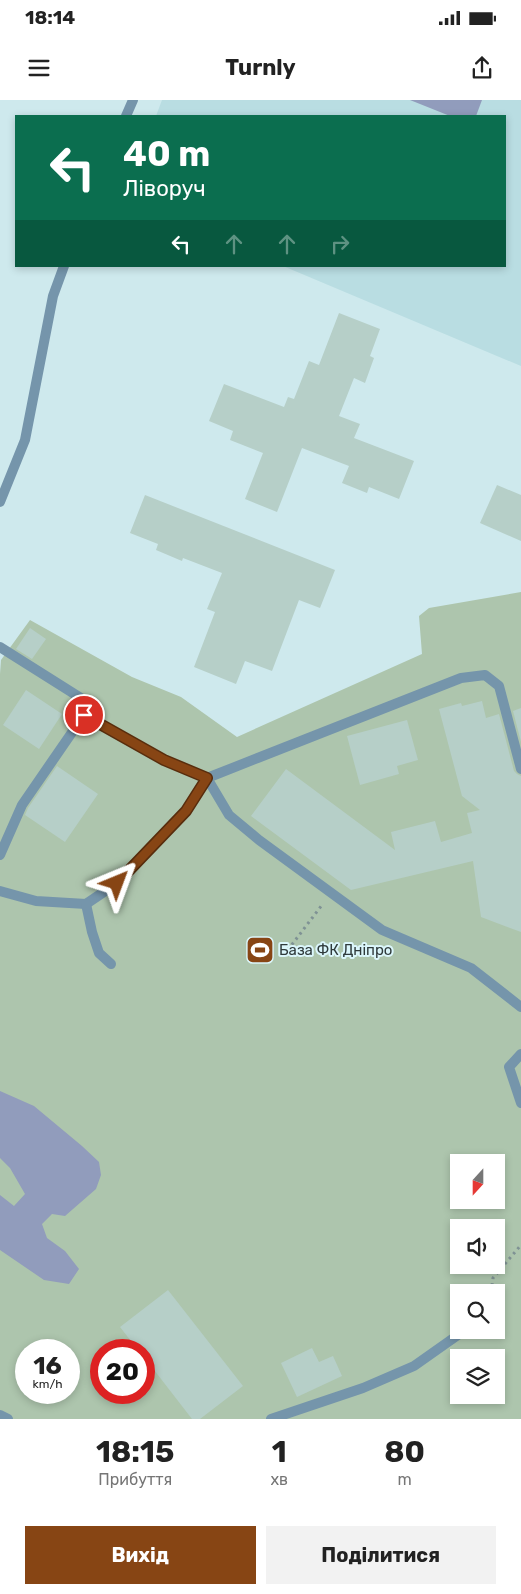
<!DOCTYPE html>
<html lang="uk">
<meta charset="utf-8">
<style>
:root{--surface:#fff;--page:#f2f2f2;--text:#222;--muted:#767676;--accent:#874514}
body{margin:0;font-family:Rubik,sans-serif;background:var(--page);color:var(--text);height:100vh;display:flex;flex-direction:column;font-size:19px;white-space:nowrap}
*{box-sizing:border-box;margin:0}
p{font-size:16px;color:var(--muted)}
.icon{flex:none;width:28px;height:28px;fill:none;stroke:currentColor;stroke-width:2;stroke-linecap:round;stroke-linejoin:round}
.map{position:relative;height:1319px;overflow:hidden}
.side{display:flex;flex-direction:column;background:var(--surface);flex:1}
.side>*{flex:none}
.top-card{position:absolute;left:15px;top:15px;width:491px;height:152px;border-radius:0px;box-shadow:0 2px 8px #0003;background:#0b6e4f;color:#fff;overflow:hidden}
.needle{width:32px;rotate:201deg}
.controls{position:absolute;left:450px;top:1054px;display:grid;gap:10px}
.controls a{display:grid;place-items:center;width:55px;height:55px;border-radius:0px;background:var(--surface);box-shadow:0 2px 8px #0003;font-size:25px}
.speed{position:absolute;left:15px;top:1239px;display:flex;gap:10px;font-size:25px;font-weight:700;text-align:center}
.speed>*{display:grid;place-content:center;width:65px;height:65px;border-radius:50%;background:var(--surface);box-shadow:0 2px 8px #0003;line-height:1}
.speed small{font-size:12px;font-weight:400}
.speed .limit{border:8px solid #d22;background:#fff;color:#111}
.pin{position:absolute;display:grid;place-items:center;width:42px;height:42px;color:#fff;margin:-21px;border:2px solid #fff;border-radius:50%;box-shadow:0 1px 5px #0007}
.me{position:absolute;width:55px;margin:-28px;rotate:44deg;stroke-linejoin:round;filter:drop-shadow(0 0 4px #0008)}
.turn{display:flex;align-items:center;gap:18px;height:105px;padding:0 25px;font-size:22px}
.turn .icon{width:65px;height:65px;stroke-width:2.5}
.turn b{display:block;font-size:35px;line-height:42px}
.lanes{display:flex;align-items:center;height:48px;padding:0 25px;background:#0003;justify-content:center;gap:25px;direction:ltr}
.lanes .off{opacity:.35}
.eta{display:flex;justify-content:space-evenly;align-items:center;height:85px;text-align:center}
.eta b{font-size:30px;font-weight:700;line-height:35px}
.button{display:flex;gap:10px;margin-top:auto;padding:10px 25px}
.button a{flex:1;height:58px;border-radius:0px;background:var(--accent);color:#fff;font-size:20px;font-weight:700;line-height:58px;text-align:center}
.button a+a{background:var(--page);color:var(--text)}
.status{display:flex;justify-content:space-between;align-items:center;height:35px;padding:0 25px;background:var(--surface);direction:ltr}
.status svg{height:14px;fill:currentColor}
header{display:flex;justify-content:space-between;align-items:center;height:65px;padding:0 25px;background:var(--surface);font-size:22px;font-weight:700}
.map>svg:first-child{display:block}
.built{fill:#b9dde2}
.green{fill:#adc5ad;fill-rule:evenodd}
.water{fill:#919cbc}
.building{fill:#b6cfc8}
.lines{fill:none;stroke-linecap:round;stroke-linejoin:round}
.path{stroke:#7f9294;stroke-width:3;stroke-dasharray:2.5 4;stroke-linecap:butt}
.service{stroke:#7595ab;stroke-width:10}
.minor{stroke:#7595ab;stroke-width:10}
.route-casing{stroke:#582d0d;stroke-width:12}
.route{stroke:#874514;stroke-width:9}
.labels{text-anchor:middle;stroke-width:4;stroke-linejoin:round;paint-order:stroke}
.poi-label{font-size:15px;fill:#2f3a3b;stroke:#dbf6fb;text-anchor:start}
</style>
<div class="status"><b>18:14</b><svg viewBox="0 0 49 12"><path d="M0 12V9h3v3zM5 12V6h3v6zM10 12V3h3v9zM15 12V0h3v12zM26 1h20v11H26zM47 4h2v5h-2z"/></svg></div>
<header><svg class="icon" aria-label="menu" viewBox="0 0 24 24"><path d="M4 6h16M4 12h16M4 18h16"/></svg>Turnly<svg class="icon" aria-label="share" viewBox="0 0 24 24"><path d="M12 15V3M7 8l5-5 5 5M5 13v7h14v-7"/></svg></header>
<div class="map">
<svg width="521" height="1319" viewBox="0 0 521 1319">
<rect width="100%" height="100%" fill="#cee9ed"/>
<path class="built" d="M162 0H521V266L283 166H505V16H156Z"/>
<path class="green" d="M521 492V1319H0V574L1 560 30 520 132 577 181 597 237 637 422 554 419 516 429 508ZM459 1062H496V1100H459ZM459 1128H496V1165H459ZM459 1192H496V1230H459ZM26 1250H69V1292H26ZM101 1250H144V1292H101ZM459 1258H496V1295H459Z"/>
<g class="water">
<path d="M410 0H482L476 16H450Z"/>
<path d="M0 991 34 1006 82 1046 99 1062 101 1075 96 1089 65 1116 52 1114 42 1124 47 1138 65 1151 79 1169 69 1184 44 1180 0 1150V1095L14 1106 25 1094 10 1068 0 1058Z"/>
</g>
<g class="building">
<path d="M339 213 380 229 370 256 374 258 365 283 354 278 339 316 360 324 354 338 414 361 399 399 369 387 367 393 342 383 349 366 302 348 277 412 245 399 263 353 230 340 233 331 209 321 224 284 284 307 288 297 294 299 309 261 319 265Z"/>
<path d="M497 385 521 395V441L480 423Z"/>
<path d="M145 395 335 470 320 508 299 500 272 571 245 561 236 584 194 567 215 512 207 509 222 473 183 458 182 461 156 450 158 444 130 433Z"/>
<path d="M30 528 46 539 32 559 16 549Z"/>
<path d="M26 590 62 614 39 649 3 625Z"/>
<path d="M482 601 486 618 499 614 514 671 517 674 521 676V832L481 817 473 761 351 790 251 716 286 669 395 750 391 732 435 721 441 742 472 733 467 713 480 710 462 696 439 609 461 603 462 606Z"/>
<path d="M521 608V642L513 611Z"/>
<path d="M407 620 418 660 397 666 399 674 360 685 347 636Z"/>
<path d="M57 666 98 694 65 742 25 715 28 708Z"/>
<path d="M168 1190 243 1286 200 1319H192L144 1257V1250H138L120 1227Z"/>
<path d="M312 1248 319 1262 333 1256 342 1276 297 1297 281 1263Z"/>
</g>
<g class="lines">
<g class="path">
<path d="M284 855 322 805"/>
<path d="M491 1192 493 1178 521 1145"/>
</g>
<g class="service">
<path d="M0 547 84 600V615L22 705 0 755"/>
<path d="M84 615 164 660 207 678 461 578 485 575 499 586 521 669"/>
<path d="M0 791 36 801 86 804 117 783 186 711 207 678 229 715 259 740 382 830 471 868 521 907"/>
<path d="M86 804 92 832 99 853 111 864"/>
<path d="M521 954 509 967 521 1003"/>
<path d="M0 1315 8 1319"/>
<path d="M271 1319 363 1288 414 1266 465 1230"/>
</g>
<g class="minor">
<path d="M126 16 133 0"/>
<path d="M0 402 25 340 53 196 64 166"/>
</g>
</g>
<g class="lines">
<defs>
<path id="route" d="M84 615 164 660 207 678 186 711 117 783"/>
</defs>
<use href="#route" class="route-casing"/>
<use href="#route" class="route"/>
</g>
<defs>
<symbol id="stadium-square" viewBox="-11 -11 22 22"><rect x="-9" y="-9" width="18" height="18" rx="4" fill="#874514" stroke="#dbf6fb"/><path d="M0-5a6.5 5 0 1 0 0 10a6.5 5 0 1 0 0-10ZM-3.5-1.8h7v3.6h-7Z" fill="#fff"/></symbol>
</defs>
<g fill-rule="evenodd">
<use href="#stadium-square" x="244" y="834" width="32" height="32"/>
</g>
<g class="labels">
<g class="poi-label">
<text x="279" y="855">База ФК Дніпро</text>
</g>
</g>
</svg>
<div class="controls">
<a><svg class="needle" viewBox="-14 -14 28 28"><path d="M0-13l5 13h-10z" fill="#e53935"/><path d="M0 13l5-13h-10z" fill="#767676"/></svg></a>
<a><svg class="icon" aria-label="sound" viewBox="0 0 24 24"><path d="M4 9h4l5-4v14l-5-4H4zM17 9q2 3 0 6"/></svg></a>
<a><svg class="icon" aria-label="search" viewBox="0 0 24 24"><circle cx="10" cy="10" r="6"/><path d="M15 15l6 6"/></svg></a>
<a><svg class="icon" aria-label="layers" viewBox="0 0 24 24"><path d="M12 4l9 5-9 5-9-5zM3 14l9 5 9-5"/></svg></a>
</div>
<div class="speed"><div>16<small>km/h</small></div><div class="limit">20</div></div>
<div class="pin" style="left:84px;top:615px;background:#d93025"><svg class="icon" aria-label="arrive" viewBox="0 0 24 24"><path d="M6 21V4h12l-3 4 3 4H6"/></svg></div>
<svg class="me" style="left:117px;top:783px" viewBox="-20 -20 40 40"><path d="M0-17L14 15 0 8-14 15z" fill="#874514" stroke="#fff" stroke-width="4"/></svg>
<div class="top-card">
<div class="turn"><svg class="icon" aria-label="left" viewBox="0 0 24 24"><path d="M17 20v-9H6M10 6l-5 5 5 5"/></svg><div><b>40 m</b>Ліворуч</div></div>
<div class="lanes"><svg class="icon" aria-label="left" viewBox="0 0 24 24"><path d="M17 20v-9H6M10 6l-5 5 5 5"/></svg><svg class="icon off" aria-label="ahead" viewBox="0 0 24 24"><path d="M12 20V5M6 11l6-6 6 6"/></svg><svg class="icon off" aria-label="ahead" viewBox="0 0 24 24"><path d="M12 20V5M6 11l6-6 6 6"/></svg><svg class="icon off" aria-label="right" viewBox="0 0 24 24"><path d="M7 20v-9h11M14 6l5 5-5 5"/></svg></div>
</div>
</div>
<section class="side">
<div class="eta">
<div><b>18:15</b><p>Прибуття</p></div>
<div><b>1</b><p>хв</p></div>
<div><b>80</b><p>m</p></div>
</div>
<div class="button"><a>Вихід</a><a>Поділитися</a></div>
</section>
